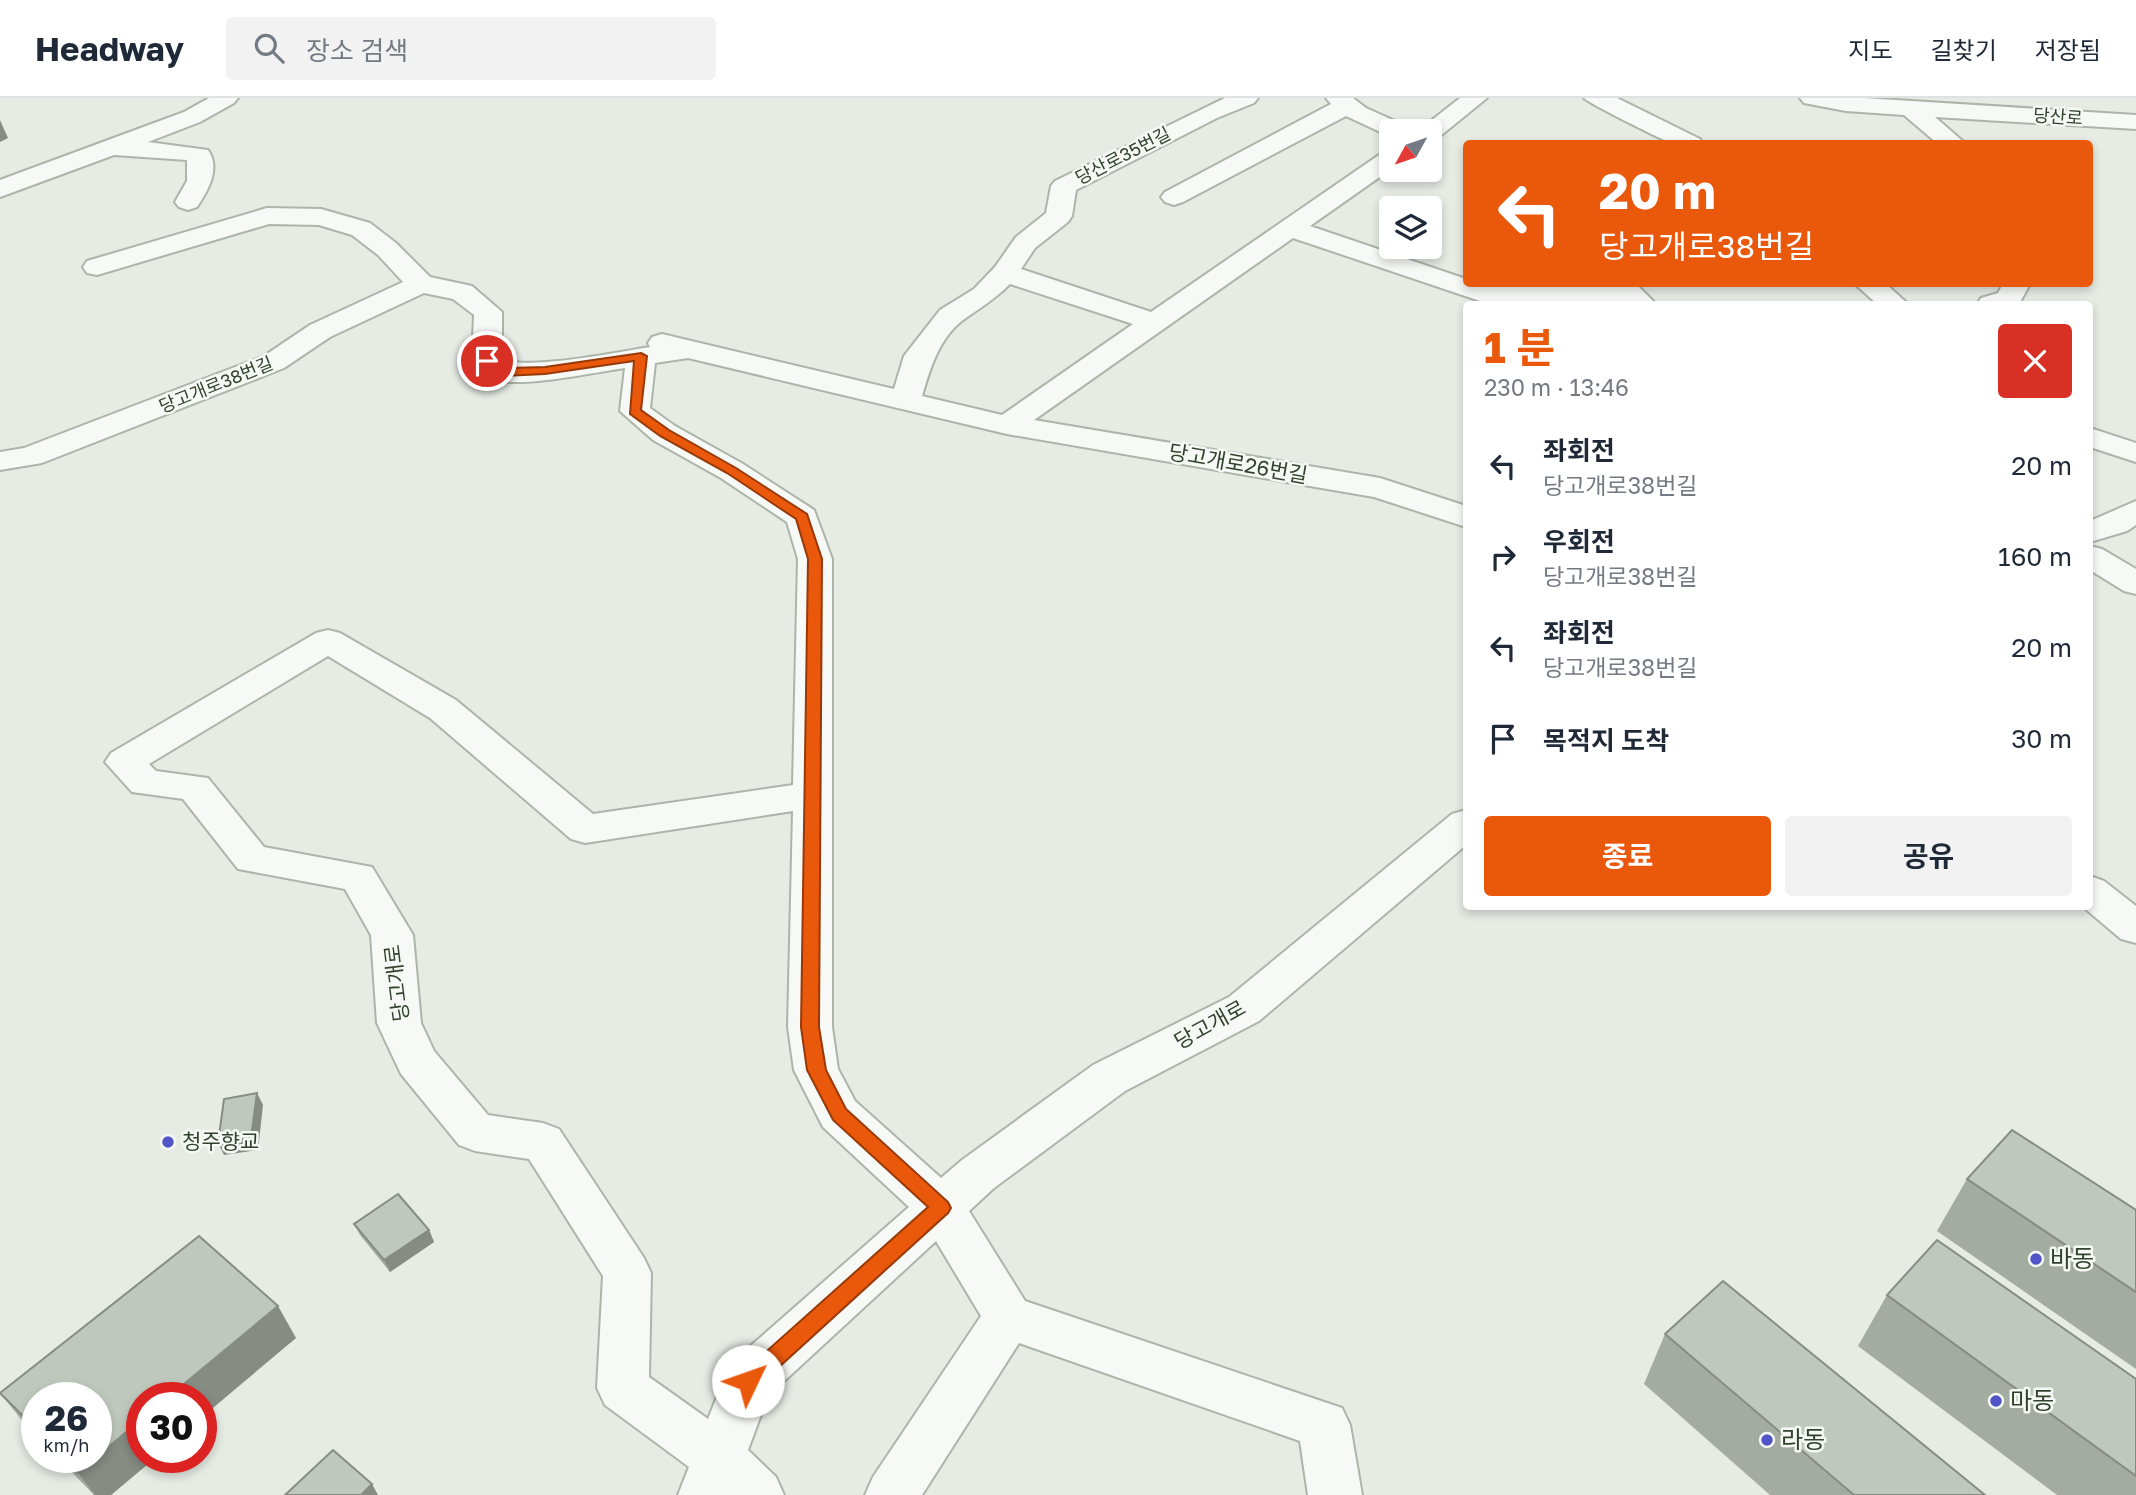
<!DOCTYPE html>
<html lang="ko">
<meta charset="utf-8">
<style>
:root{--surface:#fff;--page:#f2f2f3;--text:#1f2937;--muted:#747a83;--line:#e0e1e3;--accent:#ea580c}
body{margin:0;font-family:"Golos Text","Noto Sans KR",sans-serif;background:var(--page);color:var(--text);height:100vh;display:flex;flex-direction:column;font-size:26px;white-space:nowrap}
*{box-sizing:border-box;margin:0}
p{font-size:23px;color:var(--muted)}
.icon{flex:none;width:38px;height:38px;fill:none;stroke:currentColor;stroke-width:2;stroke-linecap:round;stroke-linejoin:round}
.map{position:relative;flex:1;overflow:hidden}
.side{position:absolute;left:1463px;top:203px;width:630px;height:609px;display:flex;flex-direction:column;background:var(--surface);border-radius:7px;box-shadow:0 4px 10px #0003}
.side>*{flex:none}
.top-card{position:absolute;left:1463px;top:42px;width:630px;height:147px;border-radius:7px;box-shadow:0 4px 10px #0003;background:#ea580c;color:#fff;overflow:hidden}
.needle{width:46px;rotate:230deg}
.buttons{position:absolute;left:1379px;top:21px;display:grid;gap:14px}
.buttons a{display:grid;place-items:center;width:63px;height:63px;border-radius:7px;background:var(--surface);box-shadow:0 4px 10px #0003;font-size:35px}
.speed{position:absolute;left:21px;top:1284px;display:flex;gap:14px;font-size:35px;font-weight:700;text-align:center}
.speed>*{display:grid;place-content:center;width:91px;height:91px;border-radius:50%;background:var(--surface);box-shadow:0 4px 10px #0003;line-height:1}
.speed small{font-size:18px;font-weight:400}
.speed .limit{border:10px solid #d22;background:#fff;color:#111}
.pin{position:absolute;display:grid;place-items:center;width:60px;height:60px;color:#fff;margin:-30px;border:4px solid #fff;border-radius:50%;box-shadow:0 2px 7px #0007}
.me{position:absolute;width:77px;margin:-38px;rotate:48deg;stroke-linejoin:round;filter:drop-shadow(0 0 5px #0008)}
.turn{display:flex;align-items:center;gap:24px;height:147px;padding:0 21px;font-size:32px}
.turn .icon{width:91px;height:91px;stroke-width:2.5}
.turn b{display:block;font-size:49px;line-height:60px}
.round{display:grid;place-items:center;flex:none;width:74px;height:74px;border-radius:7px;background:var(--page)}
.summary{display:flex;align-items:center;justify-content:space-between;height:119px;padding:0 21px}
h1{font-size:42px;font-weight:700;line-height:52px;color:var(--accent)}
.action{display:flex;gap:14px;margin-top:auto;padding:14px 21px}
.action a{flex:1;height:80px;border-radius:7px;background:var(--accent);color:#fff;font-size:28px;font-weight:700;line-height:80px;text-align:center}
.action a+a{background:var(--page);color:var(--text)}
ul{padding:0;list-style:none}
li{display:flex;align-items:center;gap:21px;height:91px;padding:0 21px}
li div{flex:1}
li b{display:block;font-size:26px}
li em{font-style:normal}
header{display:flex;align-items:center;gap:42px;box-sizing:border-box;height:98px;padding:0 35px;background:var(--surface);border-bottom:2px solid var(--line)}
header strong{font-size:33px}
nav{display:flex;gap:38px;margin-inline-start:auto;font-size:24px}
.search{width:490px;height:63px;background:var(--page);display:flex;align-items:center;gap:18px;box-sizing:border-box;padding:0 24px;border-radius:7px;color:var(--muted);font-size:26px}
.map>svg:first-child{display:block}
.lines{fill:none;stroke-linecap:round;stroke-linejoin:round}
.minor-casing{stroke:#acb5a9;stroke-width:4}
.minor{fill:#f7f9f7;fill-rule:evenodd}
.wall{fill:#a4aca2}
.shaded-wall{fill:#868c84}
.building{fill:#bfc8bc;stroke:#868c84;stroke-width:2}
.route{fill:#ea580c;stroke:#983908;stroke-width:2}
.poi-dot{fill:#5255c7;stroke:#f5f8f4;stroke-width:2.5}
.labels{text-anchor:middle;stroke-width:5;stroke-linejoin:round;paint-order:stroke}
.far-street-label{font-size:18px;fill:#32432d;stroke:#f5f8f4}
.street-label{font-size:21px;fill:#32432d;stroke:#f5f8f4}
.poi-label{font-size:21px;fill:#32432d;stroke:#f5f8f4;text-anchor:start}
.near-poi-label{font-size:24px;fill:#32432d;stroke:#f5f8f4;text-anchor:start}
</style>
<header>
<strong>Headway</strong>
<div class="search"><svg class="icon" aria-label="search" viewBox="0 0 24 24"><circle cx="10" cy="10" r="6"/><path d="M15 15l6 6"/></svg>장소 검색</div>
<nav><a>지도</a><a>길찾기</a><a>저장됨</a></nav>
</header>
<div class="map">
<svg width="2136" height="1397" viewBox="0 0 2136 1397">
<rect width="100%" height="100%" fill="#e6ebe4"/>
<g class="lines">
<defs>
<g id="minor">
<path d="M209 0H238L234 5 200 24 148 44 208 52C221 70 208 93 197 109L188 112 179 109 175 104 187 83V62L114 57 0 99V82L184 14Z"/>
<path d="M1225 0H1258L1254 5 1217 20 1076 92 1072 118 1068 124 1035 150 1021 171 1151 214 1382 55 1391 53V71L1310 128 1466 181V186L1629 187 1639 189 1656 206H1626L1622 203 1483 204 1293 140 1034 322 1380 380 1466 408V429L1374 399 1007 336 688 260 655 265 650 310 675 328 743 366 814 412 832 461V929L838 971 855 1003 941 1080 962 1062 1093 967 1229 899 1452 716 1466 712V747L1259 923 1125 993 994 1090 969 1113 1025 1203 1342 1310 1350 1327 1362 1397H1308L1300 1343 1019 1245 922 1397H865L873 1379 981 1218 936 1143 768 1298 748 1352 776 1379 784 1397H678L689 1369 605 1307 597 1290 603 1178 529 1061 475 1053 459 1047 401 976 377 925 371 837 345 791 238 771 183 701 132 694 105 664 111 655 316 535 328 532 340 535 456 602 593 716 793 687 798 461 787 424 721 380 653 342 620 313 625 270C595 274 520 291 493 281 485 277 477 270 472 263L474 217 453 201 424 195 330 239 284 270 42 365 0 372V354L24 350 264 258 310 227 403 184 378 157 352 137 319 127 269 126 97 177 87 175 83 169 87 163 267 110 321 111 370 125 396 145 430 179 472 188 502 214V260C521 274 623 253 650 249L648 245 652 239 662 236 894 291 904 258 940 212 974 191 995 169 1016 139 1046 115 1051 88 1055 83ZM1010 186 1133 226 1002 317 922 298C930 271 939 240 963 222 980 210 995 201 1010 186ZM328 558 430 620 571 741 585 745 793 713 788 929 794 972 823 1029 909 1109 730 1266 708 1321 649 1279 651 1175 644 1160 559 1031 543 1025 488 1017 434 953 421 925 413 837 372 769 264 749 208 680 156 673 149 666Z"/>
<path d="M1326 0H1353L1366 10 1406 28 1409 33H1391V39L1346 18 1183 104 1174 107 1165 104 1161 99 1165 94 1331 6Z"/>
<path d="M1460 0H1487L1439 39 1430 41V33H1418Z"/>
<path d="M1584 0H1617L1700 41 1703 46C1693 46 1679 48 1669 44 1659 40 1588 5 1584 0Z"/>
<path d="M1800 0H1864L2136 17V31L1935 19 1966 46H1938L1904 17 1846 13 1804 5Z"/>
<path d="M1855 186H1886L1908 206H1877Z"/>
<path d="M2003 186H2030L2019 206H1977L1981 200 1998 195Z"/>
<path d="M2090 330 2136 345V364L2090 349Z"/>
<path d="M2136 403V427L2127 433 2090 444V423Z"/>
<path d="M2090 448 2102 451 2136 471V496L2124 493 2090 472Z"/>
<path d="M2090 778 2104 783 2136 808V845L2121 841 2082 808H2090Z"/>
</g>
</defs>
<use href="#minor" class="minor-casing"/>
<use href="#minor" class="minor"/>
</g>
<g class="wall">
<path d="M1967 1081 2136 1112V1271L1937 1133Z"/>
<path d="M354 1126 429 1132 434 1144 390 1174 360 1137Z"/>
<path d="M1887 1197 2136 1281V1397H2057L1858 1248Z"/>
<path d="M1665 1236 1985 1397H1770L1644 1286Z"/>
<path d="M296 1240 142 1360H155L111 1397H94L58 1360H96L37 1300V1338L25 1326 0 1295Z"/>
</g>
<g class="shaded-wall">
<path d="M0 22 8 40 0 44Z"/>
<path d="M257 995 263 1007 258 1052 224 1057 218 1045Z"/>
<path d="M429 1132 434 1144 390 1174 384 1162Z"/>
<path d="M278 1208 296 1240 201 1320V1300H167Z"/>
<path d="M142 1321V1360H155L111 1397H95L78 1375Z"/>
<path d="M372 1386 378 1397H361Z"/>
</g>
<g class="building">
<path d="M257 995 251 1040 218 1045 224 1001Z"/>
<path d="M2012 1032 2136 1112V1194L1967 1081Z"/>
<path d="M398 1096 429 1132 384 1162 354 1126Z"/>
<path d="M199 1138 278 1208 167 1300H142V1321L96 1359V1300H37V1332L0 1295Z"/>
<path d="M1937 1142 2136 1281V1378L1887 1197Z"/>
<path d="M1723 1183 1985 1397H1854L1665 1236Z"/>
<path d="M333 1352 372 1386 361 1397H285Z"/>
<path d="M63 1360H96L78 1375Z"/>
</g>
<path class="route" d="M641 255 647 258 641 312 669 332 736 370 807 416 822 461 819 929 826 972 846 1011 948 1104 951 1110 948 1115 756 1290 748 1293 741 1290 738 1283 741 1276 928 1109 833 1022 807 972 801 929 808 461 796 421 727 375 660 338 630 316 634 263 545 276 502 278 481 263 491 260 505 270 545 269Z"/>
<g class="poi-dot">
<circle cx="168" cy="1044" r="7"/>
<circle cx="2036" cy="1161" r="7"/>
<circle cx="1996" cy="1303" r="7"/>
<circle cx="1767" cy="1342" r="7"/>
</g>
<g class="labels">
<g class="far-street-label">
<text transform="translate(2058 19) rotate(4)" y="6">당산로</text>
<text transform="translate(1123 58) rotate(-27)" y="6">당산로35번길</text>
<text transform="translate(216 287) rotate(-22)" y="6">당고개로38번길</text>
</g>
<g class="street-label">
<text transform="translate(1238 366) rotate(10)" y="7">당고개로26번길</text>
<text transform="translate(397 885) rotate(-97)" y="7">당고개로</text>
<text transform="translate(1210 927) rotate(-29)" y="7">당고개로</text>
</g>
<g class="poi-label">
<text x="182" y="1051">청주향교</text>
</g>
<g class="near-poi-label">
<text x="2050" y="1169">바동</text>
<text x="2010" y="1311">마동</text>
<text x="1781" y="1350">라동</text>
</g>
</g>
</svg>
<div class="buttons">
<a><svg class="needle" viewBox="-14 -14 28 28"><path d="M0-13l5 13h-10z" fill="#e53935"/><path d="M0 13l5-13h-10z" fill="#747a83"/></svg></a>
<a><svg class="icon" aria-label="layers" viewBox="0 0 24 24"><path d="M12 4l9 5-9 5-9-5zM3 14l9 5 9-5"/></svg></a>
</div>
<div class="speed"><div>26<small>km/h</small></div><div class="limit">30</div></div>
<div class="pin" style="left:487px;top:263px;background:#d93025"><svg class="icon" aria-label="arrive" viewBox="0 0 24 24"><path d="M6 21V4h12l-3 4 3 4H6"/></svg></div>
<svg class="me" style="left:748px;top:1283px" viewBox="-20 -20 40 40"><circle r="19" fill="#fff"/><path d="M0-13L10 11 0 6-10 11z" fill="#ea580c"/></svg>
<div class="top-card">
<div class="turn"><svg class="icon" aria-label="left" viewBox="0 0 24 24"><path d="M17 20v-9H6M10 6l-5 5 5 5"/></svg><div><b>20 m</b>당고개로38번길</div></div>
</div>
<section class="side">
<div class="summary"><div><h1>1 분</h1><p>230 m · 13:46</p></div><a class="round" style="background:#d93025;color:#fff"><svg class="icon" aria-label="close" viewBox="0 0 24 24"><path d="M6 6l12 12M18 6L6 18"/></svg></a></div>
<ul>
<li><svg class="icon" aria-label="left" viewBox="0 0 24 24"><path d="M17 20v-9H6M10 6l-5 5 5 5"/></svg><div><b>좌회전</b><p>당고개로38번길</p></div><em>20 m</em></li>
<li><svg class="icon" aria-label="right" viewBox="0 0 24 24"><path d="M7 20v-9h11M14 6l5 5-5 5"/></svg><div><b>우회전</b><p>당고개로38번길</p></div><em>160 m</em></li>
<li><svg class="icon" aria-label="left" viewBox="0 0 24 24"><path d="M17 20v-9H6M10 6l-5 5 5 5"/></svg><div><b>좌회전</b><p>당고개로38번길</p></div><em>20 m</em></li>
<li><svg class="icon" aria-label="arrive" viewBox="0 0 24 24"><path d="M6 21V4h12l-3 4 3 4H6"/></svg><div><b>목적지 도착</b></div><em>30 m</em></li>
</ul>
<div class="action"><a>종료</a><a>공유</a></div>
</section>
</div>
